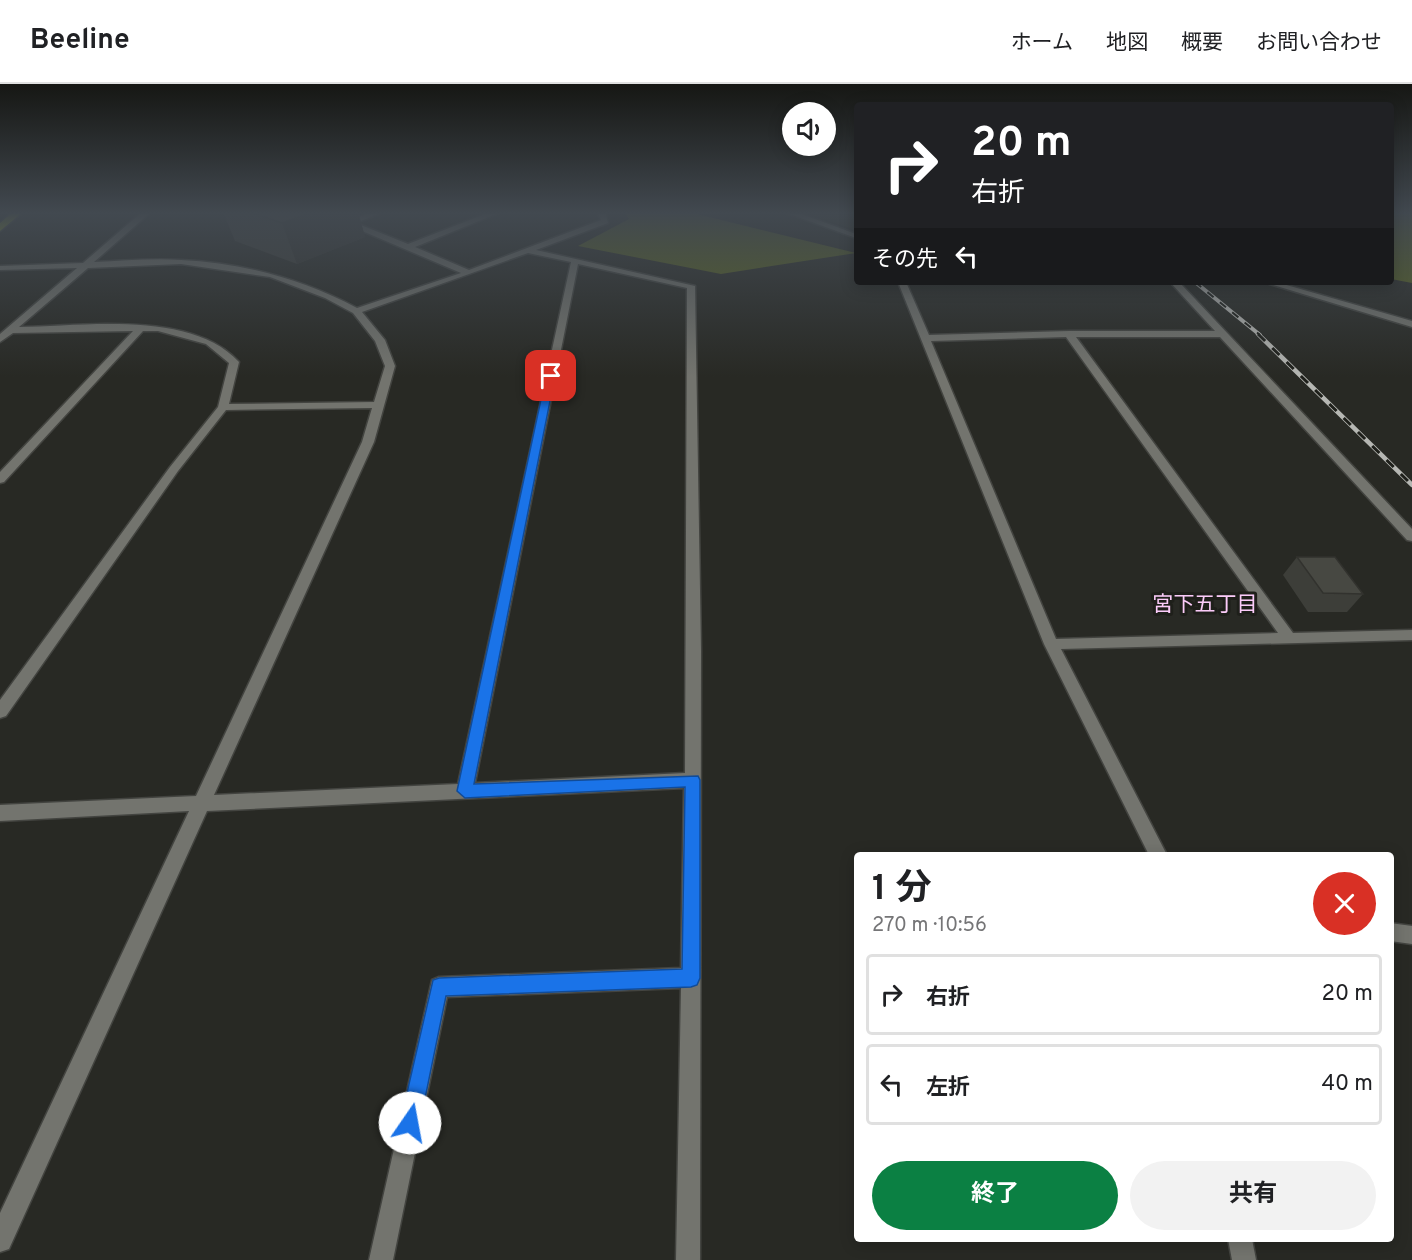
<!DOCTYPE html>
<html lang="ja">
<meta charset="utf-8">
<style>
:root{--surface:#fff;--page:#f2f2f2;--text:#202124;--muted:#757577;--line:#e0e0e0;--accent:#0b8043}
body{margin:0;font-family:Overpass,"Noto Sans JP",sans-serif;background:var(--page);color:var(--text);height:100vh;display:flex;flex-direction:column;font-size:22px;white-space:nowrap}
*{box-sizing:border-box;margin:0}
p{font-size:20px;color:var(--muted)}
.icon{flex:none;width:33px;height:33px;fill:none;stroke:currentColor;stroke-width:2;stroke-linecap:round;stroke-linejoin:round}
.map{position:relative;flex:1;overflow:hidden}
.details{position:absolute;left:854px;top:768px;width:540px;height:390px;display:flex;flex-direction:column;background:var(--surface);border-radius:6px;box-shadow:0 3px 15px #0003}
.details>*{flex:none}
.banner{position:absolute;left:854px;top:18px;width:540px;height:183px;border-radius:6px;box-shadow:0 3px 15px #0003;background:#202124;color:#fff;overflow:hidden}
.fabs{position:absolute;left:782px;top:18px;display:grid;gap:12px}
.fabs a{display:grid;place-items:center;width:54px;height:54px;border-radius:50%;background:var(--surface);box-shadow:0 3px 15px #0003;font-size:30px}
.pin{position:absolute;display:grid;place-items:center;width:51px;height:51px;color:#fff;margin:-26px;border-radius:12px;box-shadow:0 3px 9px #0006}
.me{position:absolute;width:66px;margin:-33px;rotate:12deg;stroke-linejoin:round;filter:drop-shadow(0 0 4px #0008)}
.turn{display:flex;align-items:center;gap:21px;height:126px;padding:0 18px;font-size:27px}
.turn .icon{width:78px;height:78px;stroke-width:2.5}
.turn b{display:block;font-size:42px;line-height:51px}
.then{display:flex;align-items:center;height:57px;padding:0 18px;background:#0003;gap:12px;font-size:22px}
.round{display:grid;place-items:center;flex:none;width:63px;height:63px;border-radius:32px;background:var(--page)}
.headline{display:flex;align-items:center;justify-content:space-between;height:102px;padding:0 18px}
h1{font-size:36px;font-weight:700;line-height:45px}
.primary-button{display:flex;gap:12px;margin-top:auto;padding:12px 18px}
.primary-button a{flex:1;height:69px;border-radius:36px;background:var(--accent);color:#fff;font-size:24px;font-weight:700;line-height:69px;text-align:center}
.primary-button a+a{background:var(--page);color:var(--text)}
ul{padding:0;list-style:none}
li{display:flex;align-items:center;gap:18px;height:81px;margin:0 12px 9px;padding:0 6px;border:3px solid var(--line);border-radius:6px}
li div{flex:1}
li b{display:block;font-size:22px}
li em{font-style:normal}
header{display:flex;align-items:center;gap:36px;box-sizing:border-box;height:84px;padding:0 30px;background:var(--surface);border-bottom:2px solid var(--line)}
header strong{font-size:28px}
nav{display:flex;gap:33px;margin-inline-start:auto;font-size:21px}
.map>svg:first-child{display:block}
.built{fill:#303327}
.forest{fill:#5c671d}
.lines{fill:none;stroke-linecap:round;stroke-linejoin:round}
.minor-casing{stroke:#434440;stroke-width:3}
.highway-casing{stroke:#434440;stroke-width:3}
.minor{fill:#73746e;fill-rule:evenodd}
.highway{fill:#a6bc1b;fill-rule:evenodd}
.rail-far1-casing{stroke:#b6b7b3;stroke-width:4}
.rail-casing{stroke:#b6b7b3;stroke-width:4.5}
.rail-far1{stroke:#1e1f1a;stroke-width:2;stroke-dasharray:8;stroke-linecap:butt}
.rail{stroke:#1e1f1a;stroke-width:3;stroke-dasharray:10;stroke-linecap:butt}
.wall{fill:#3d3e39}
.shaded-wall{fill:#32322e}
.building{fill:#474842;stroke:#32322e;stroke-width:1.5}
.route{fill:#1a73e8;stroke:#114b97;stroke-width:1.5}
.labels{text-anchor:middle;stroke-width:6;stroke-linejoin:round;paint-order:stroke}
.neighbourhood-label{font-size:21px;fill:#fbcbf9;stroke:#1e1f1a}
</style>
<header>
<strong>Beeline</strong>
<nav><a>ホーム</a><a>地図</a><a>概要</a><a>お問い合わせ</a></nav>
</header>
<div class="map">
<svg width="1412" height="1176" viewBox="0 0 1412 1176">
<rect width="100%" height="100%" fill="#282924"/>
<path class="built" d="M801 128H856V146Z"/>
<g class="forest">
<path d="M624 128H689L856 169 721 190 578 162 629 135Z"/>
<path d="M1391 128H1412V199L1391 195Z"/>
</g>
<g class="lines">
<defs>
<g id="minor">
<path d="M142 128H151L94 178C122 177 152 174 181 176 243 179 302 195 357 224L461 189 334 135 306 128H323L350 136 372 128H383L356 139 408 160 490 128H501L415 163 469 186 601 136 597 128H605L608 139 536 166 695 202 701 567 700 1176H676L681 904 447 913 393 1176H369L432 896 439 893 681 884 684 704 207 727 9 1165 0 1168V1129L189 727 0 737V721L196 712 362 358 372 324 226 326 178 387 6 632 0 634V616L170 383 218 323 229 279 206 260 158 247H143L4 398 0 399V388L133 247 13 249 0 258V250L77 184 0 186V182L83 179ZM528 169 571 178 458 700 214 711 374 358 395 282 385 256 362 228ZM181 180 270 193 325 214 353 229 375 257 385 282 374 318 229 320 239 278C192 226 84 242 19 243L88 184ZM578 180 687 204 685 689 475 699Z"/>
<path d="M784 128H796L856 150V154Z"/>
<path d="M898 198H906L929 251 1069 247H1215L1170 198H1179L1412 445V457L1407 456 1220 253H1076L1293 549 1412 546V556L1061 565 1167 771H1149L1044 560ZM1066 253 1278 549 1056 555 931 257Z"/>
<path d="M1263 198H1276L1412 237V243Z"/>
<path d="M1390 839 1412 842V860L1390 857Z"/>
<path d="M1228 1155H1252L1256 1176H1232Z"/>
</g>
<path id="highway" d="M13 128H23L0 147V139Z"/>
</defs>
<use href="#minor" class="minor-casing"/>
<use href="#highway" class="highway-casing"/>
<use href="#minor" class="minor"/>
<use href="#highway" class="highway"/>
<defs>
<path id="rail-far1" d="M1195 198 1260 251"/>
<path id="rail" d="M1258 250 1412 401"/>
</defs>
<use href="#rail-far1" class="rail-far1-casing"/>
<use href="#rail" class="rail-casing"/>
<use href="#rail-far1" class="rail-far1"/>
<use href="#rail" class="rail"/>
</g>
<g class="wall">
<path d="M223 128H358L365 153 297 180 235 157Z"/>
<path d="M1297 473 1363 510 1347 528H1308L1283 491Z"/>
</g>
<path class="shaded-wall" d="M312 128H358L365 153 297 180 282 139Z"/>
<g class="building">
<path d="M250 128H312L282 139Z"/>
<path d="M1297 473H1335L1363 510 1323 509Z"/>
</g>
<linearGradient id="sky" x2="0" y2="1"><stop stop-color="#161714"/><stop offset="0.44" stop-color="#424950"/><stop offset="1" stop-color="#424950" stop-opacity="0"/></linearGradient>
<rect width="1412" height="293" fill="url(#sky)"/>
<path class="route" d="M551 290 555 292 474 700 698 692 700 696V894L697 901 691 903 446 912 420 1039 417 1047 410 1050 403 1047 400 1039 433 896 439 894 682 885 685 703 465 714 457 707 546 292Z"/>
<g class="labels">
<g class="neighbourhood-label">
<text x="1205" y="527">宮下五丁目</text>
</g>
</g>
</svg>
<div class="fabs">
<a><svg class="icon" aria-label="sound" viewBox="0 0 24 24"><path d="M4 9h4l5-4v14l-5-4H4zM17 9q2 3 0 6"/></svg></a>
</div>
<div class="pin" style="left:551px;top:292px;background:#d93025"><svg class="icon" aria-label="arrive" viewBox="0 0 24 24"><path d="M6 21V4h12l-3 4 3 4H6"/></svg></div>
<svg class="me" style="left:410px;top:1039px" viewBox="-20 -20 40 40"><circle r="19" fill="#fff"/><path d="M0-13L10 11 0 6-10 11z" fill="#1a73e8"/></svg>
<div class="banner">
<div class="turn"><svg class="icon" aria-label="right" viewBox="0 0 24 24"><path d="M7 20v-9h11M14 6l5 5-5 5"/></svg><div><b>20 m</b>右折</div></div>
<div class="then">その先<svg class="icon" aria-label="left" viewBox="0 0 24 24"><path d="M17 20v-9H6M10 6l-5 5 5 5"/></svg></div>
</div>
<section class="details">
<div class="headline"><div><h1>1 分</h1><p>270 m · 10:56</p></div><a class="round" style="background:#d93025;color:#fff"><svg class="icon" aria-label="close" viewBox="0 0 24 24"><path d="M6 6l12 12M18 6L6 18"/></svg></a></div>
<ul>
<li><svg class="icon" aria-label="right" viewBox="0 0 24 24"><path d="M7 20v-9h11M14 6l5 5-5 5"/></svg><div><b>右折</b></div><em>20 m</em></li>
<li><svg class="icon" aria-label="left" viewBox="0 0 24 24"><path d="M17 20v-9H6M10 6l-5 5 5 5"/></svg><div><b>左折</b></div><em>40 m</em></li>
</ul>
<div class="primary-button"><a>終了</a><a>共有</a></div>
</section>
</div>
